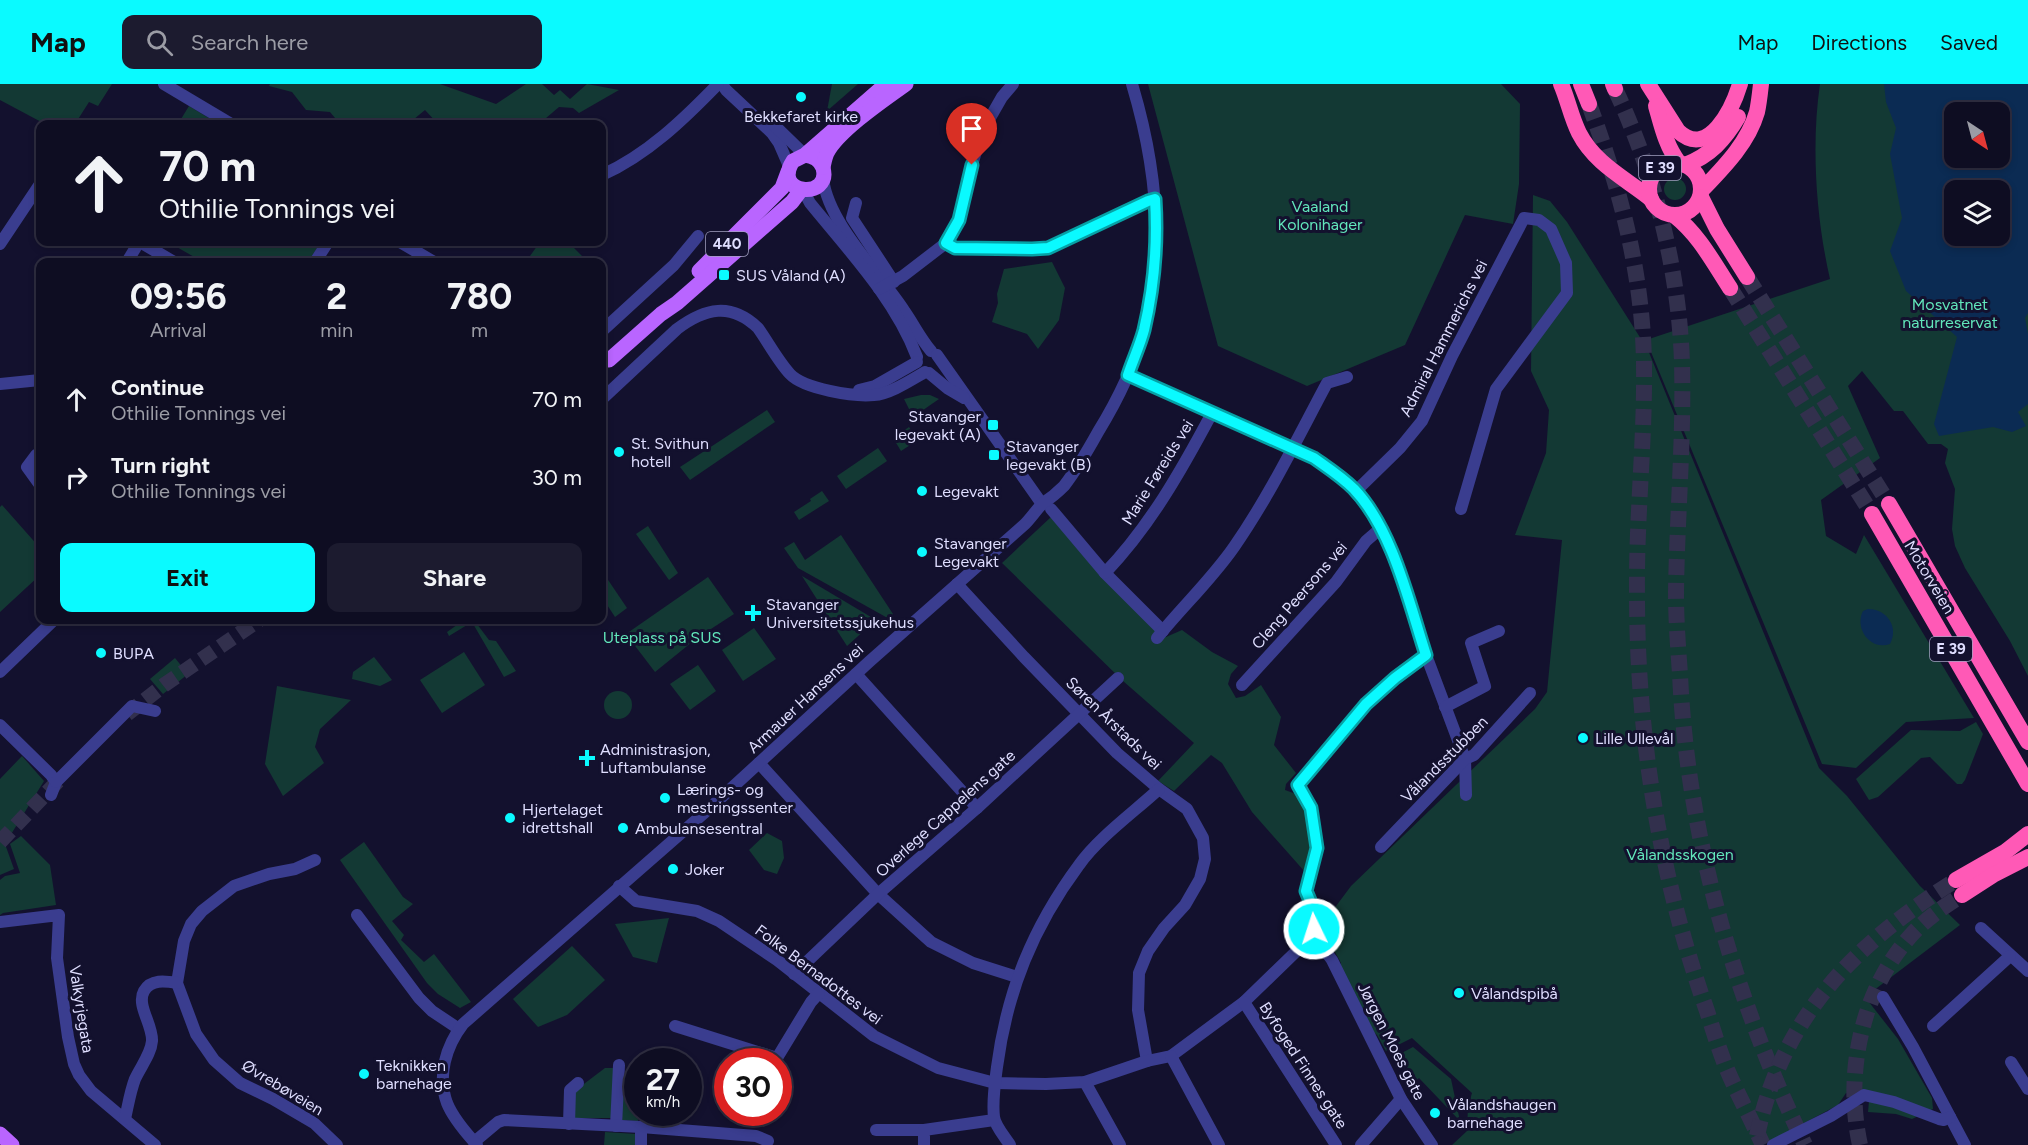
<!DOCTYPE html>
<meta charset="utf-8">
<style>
:root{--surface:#0e0d22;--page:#1c1b2f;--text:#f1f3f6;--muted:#9b9ca5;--line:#2e2d40;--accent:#0afaff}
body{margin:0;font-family:Figtree,sans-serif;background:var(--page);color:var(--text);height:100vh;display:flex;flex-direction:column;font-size:22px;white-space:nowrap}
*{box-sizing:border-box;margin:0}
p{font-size:20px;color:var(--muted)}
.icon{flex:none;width:33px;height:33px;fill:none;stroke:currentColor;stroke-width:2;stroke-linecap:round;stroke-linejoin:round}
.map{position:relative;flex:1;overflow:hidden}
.side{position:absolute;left:36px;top:174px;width:570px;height:366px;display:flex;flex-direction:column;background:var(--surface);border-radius:12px;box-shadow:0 3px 9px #0003,0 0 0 2px var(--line)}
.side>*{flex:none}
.guide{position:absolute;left:36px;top:36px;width:570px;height:126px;border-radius:12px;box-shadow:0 3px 9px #0003,0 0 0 2px var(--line);background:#0e0d22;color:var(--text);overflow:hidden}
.needle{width:39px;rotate:144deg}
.controls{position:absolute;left:1944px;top:18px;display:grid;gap:12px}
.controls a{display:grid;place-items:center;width:66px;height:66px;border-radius:12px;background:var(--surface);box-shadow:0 3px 9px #0003,0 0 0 2px var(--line);font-size:30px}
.speed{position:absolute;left:624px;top:964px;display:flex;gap:12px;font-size:30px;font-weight:700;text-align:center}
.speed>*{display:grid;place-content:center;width:78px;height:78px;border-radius:50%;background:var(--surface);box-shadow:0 3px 9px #0003,0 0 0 2px var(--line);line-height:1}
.speed small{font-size:15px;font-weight:400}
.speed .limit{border:9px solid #d22;background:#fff;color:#111}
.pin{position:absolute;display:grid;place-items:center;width:51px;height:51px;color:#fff;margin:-62px -26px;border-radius:50% 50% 50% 0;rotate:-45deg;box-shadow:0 0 6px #0007}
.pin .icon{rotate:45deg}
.me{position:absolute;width:66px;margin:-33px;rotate:356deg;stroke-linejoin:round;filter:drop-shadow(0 0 4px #0008)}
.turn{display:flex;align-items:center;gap:21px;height:126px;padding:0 24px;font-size:27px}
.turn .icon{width:78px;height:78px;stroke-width:2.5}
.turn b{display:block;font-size:42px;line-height:51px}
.eta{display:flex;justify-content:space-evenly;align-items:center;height:102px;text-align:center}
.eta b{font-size:36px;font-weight:700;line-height:42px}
.primary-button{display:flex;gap:12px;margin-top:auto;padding:12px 24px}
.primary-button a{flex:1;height:69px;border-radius:12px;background:var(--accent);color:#111;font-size:24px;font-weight:700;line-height:69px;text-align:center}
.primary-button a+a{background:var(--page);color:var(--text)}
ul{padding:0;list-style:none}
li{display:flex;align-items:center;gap:18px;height:78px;padding:0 24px}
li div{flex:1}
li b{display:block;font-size:22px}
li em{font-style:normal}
header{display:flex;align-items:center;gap:36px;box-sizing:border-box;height:84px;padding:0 30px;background:var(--accent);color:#111}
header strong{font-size:28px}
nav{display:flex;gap:33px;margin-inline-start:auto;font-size:21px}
.search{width:420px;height:54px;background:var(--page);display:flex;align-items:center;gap:15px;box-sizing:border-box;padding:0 21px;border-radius:12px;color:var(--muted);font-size:22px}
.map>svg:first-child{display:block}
.green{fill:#133934;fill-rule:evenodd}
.water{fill:#0b2b53;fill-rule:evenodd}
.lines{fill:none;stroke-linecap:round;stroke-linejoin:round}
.major-tunnel{stroke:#32304d;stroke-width:15;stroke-dasharray:15 8;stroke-linecap:butt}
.highway-tunnel{stroke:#32304d;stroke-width:16;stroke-dasharray:16 8;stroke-linecap:butt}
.minor{stroke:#3a3d8f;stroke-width:12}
.major{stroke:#b965ff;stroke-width:15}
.highway{stroke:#ff59b6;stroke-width:16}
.route-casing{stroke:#06a2a6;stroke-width:15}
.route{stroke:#0afaff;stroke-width:10}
.poi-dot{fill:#0afaff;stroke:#13112e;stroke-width:2}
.labels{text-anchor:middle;stroke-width:6;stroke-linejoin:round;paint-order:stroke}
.shield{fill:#13112e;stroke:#a2a0c0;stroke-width:1.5}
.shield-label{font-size:15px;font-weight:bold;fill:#dfdeff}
.poi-label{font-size:16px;fill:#dfdeff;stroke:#13112e;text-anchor:start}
.park-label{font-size:16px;fill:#62e7bb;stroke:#13112e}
.street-label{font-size:16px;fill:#dfdeff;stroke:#13112e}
</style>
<header>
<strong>Map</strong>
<div class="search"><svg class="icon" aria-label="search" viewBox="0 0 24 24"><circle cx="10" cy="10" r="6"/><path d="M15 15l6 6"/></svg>Search here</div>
<nav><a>Map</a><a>Directions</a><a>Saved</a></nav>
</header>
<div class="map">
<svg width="2028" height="1061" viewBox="0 0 2028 1061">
<rect width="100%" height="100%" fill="#13112e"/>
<g class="green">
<path d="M0 0H112L98 22 89 18 75 40H45L0 16Z"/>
<path d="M270 0H440L496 20 526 0H542L554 11 560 6 570 15 587 0 619 6 579 29 573 24 559 23 539 40H481L452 36 448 40H438L425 26 408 40H382L376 34 368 40H340L330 28 306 26 292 8 269 2Z"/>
<path d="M832 0H858L827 27Z"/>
<path d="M1148 0H1501L1520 20 1519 100 1513 140 1465 131 1405 261 1307 302 1218 262Z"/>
<path d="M1820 0H2028V592L2010 557 1965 484 1955 462 1952 445 1955 405 1945 379 1948 365 1941 360H1928L1903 327H1894L1862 287 1848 302 1880 374 1821 416 1826 452 1856 470 1864 451 1974 634 1906 638 1856 684 1822 680 1646 256 1830 195C1816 134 1811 61 1820 0ZM1954 28H2000V74H1954ZM1954 106H2000V152H1954Z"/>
<path d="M189 22 212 36 210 40 197 34 187 40H178Z"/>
<circle cx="1675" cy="105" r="11"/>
<path d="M1533 111 1550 117 1567 138 1648 266 1819 684 1847 712 1920 802 1960 841 1865 913 1898 955 1932 1014 1933 1025 1912 1035 1896 1030 1868 1028 1869 1017 1846 1009 1838 1021 1763 1061H1452L1467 1047 1468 1022 1472 1009 1412 954 1386 967 1377 951 1368 943 1340 883 1341 879 1335 868 1313 858V853L1351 802 1535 625 1547 608 1562 456 1515 451 1546 369 1549 326 1531 287Z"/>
<path d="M168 158H321L308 178H203Z"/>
<path d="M540 158H568L583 173 578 178H537L530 172Z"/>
<path d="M1052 178 1065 204 1059 236 1038 265 1027 250 992 238 998 219 997 210 1004 185Z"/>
<path d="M921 311H930L939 315 913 333 904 315Z"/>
<path d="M767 326 775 338 690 396 680 383Z"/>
<path d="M909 343 918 356 901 367 893 354Z"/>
<path d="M878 364 887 377 846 405 837 392Z"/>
<path d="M822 407 829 417 799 436 794 428 811 417 810 415Z"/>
<path d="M2 421 40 464V480L39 482 40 491 0 528V423Z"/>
<path d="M1051 433 1101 492 1166 553 1182 546 1212 568 1238 582 1231 590 1228 600 1236 614 1245 612 1261 601 1281 633 1274 661 1296 689 1286 700 1285 706 1296 710 1309 729 1314 768 1305 788 1252 728 1222 679 1211 671 1174 707 1158 697 1194 659 1123 597 1002 479Z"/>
<path d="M648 442 678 489 669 496 636 450Z"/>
<path d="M841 451 893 530V537L798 484 784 464 794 458 805 476Z"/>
<path d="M602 487 627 524 615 533 602 513Z"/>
<path d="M802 492 876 536 847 562Z"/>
<path d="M708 493 734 530 697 554 655 588 626 550Z"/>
<path d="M464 536H477V540L489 556 496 557 516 587 504 593 472 538 449 552 447 548Z"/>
<path d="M754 544 776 575 743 597 722 566Z"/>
<path d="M464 568 485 601 442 629 420 596Z"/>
<path d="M374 573 392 596 380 602 352 595 353 588Z"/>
<path d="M175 574 188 590 163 610 150 595Z"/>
<path d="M698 581 716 607 690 626 670 600Z"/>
<path d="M277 602 351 616 320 645 315 663 324 679 283 712 265 680Z"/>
<circle cx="618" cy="621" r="14"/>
<path d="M1976 638 1983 650 1965 696 1962 700H1957L1930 673 1921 674 1878 713 1869 716 1856 695 1911 646 1960 647Z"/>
<path d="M22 672 44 697 5 760 14 785 0 791V695Z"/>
<path d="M767 749 782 757 784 774 777 790 764 786 749 766Z"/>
<path d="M21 752 50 781 56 821 3 829 0 831V796L5 792 20 789 10 760Z"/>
<path d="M364 758 403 813 413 820 392 837 404 851 401 856 424 878 434 870 471 918 460 924 438 910 427 899 340 776Z"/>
<path d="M669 834 657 879 633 873 615 840Z"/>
<path d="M572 862 605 896 567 931 538 943 513 915Z"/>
<path d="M1413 963 1451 995 1460 1037 1419 994 1411 1001 1396 972Z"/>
<path d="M605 984H614L612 1034H571L572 1009Z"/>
<path d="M623 992 637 993 638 1037 620 1036Z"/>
<path d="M605 1048 636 1050V1061H604Z"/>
</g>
<g class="water">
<path d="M1884 0H2028V229L2025 234 2028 250V320L2018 328 2026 342 2012 348 1993 343 1939 352 1934 340 1957 253 1906 207 1890 167 1902 134 1890 70 1896 44 1886 18ZM1954 28H2000V74H1954ZM1954 106H2000V152H1954Z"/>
<path d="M1868 525C1887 525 1899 543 1890 560 1870 567 1854 544 1863 527Z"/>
</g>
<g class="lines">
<g class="major-tunnel">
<path d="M127 630 164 601 259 536"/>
<path d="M0 758 58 697"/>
</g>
<g class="highway-tunnel">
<path d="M1615 5C1655 90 1679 186 1682 279 1684 356 1677 432 1676 508 1676 535 1678 563 1680 590 1687 753 1735 915 1805 1061"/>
<path d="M1589 20C1620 104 1643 190 1644 281 1645 358 1636 435 1637 511 1637 653 1660 794 1707 927 1713 946 1719 965 1726 983 1737 1009 1751 1035 1763 1061"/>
<path d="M1747 193 1889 420"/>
<path d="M1730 204 1872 430"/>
<path d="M1757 1052C1782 932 1856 859 1956 796"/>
<path d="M1860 1061C1844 988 1862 902 1915 847 1929 833 1946 821 1962 811"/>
</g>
<g class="minor">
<path d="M164 0 231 40"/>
<path d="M722 0 726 6 772 49 779 59 789 82"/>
<path d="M769 36 805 71"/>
<path d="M602 91C647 71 684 35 718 0"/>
<path d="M823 95C829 141 880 189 905 228 914 241 920 254 931 267"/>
<path d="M803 106 810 119C849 167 895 215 917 273"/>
<path d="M856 119 852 134 894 198"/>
<path d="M140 158 174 178"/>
<path d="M400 158 434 178"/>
<path d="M946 159 955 164 1032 165 1048 164 1148 117 1154 115"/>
<path d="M0 160 40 100"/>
<path d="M127 178 139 158"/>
<path d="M315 178 328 158"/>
<path d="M879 205 903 192 946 159 959 136 972 81 982 48 1002 13 1013 0"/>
<path d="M602 247 674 181 698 152"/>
<path d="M937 271 1042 420"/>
<path d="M929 289 947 304 964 314"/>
<path d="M1128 291 1314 374 1341 392 1356 407 1369 424 1381 444 1402 495 1426 571 1465 675 1466 711"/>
<path d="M0 300 40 296"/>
<path d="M859 306 875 302 917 278"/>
<path d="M602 315 677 245C705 224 731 218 758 244 768 258 778 277 790 290 804 305 854 313 874 311 890 310 911 296 925 288"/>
<path d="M36 371 27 383 40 401"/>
<path d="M1356 407 1400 364 1422 337 1452 272 1524 134 1539 136 1551 145 1566 179 1567 209 1496 305 1461 425"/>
<path d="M1051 425 1105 489 1163 547"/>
<path d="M1105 489C1150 442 1181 387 1212 329"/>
<path d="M957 500 1024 573 1117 669 1159 705 1187 725 1203 754 1205 775 1200 795 1185 821 1164 844 1148 867 1139 889 1138 926 1147 977"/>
<path d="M1157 554C1182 523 1211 496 1234 463 1270 411 1297 355 1327 299L1347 293"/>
<path d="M0 588 54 536"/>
<path d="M856 590 977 724"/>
<path d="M1242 601 1336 498 1366 457 1381 444"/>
<path d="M1445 623 1485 602 1471 559 1499 547"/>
<path d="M0 641 51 691 56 698 51 711"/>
<path d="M759 679 878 810 931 858 973 879 1017 893"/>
<path d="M56 698 132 622 155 627"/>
<path d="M1381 763 1465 675 1474 671 1530 609"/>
<path d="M315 776 295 785 269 790 234 802 202 827 191 840 184 857 177 899 196 950 214 976 240 999 273 1015 314 1039 337 1061"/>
<path d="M619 802 636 817 697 827 719 837 777 876 874 952 938 984 995 999 1046 1000 1085 998 1147 977 1171 972 1244 918 1307 857C1318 836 1318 827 1306 806L1317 763 1311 724 1298 701 1366 620 1395 594 1426 571"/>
<path d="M357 831 419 914 432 927 459 945"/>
<path d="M0 838 59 831 57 874 68 953 74 980 79 991 91 1007 155 1061"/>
<path d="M1981 844 2028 887"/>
<path d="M1326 868 1332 876 1401 1015 1432 1061"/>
<path d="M794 890 878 810 977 724 1118 594"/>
<path d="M1883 913 1913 963 1965 1061"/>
<path d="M1244 918 1336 1061"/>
<path d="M675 942 777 974"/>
<path d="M1933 942 2010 872"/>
<path d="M1171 972 1219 1061"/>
<path d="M777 978V974L811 918 819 909"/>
<path d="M2011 978 2028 1005"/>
<path d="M1085 998 1120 1061"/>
<path d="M125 1035C128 1022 130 1008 135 995 141 982 151 970 152 957 153 941 136 921 144 907 151 895 165 897 177 899"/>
<path d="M569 1040 570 1006 578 999"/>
<path d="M616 1042 619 981"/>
<path d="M876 1046H924"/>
<path d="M474 1058 498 1038 504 1036 641 1043 756 1052 768 1057"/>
<path d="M477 1061C466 1049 453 1034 447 1019 437 992 446 962 463 940L711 723 870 577 1025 440C1031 434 1037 425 1043 419 1051 414 1057 409 1064 402 1077 385 1088 366 1098 348 1117 317 1134 283 1143 248 1166 166 1156 80 1132 0"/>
<path d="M641 1061V1043"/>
<path d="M924 1061V1046L994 1036"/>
<path d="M1010 1061C1005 1053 995 1042 994 1033 992 1017 995 999 997 983 1007 907 1033 843 1079 781 1098 754 1134 728 1159 705"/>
<path d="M1361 1061 1401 1015"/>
<path d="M1773 1061 1831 1032 1864 1011 1894 1018 1939 1035 1944 1036 1950 1033"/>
</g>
<g class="major">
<path d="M805 71C813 72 820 75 823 84 832 116 771 111 793 77L805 71 886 0"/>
<path d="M823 83C824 79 825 73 827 69 838 47 885 15 906 0"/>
<path d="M699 187 782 104 788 88"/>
<path d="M609 276 661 230 677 219 792 118 801 106"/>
<path d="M0 1050 12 1061"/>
</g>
<g class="highway">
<path d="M1561 0C1568 16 1571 33 1579 49 1595 80 1625 94 1651 115"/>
<path d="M1581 0 1589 20"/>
<path d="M1613 0 1615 5"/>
<path d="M1648 0 1678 47C1709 76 1733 23 1740 0"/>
<path d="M1656 22C1662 43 1666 62 1679 79"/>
<circle cx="1675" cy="105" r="26"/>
<path d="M1685 81C1710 72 1725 55 1738 33"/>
<path d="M1702 106C1724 83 1748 59 1757 28 1759 19 1760 9 1761 0"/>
<path d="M1701 113 1717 145 1747 193"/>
<path d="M1675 132C1699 151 1713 178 1730 204"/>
<path d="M1889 420 2028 658"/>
<path d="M1872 430 2028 700"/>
<path d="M1956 796 2005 768 2028 750"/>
<path d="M1962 811 1993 791 2028 773"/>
</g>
</g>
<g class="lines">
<defs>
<path id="route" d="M972 81 959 136 946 159 955 164 1032 165 1048 164 1148 117 1155 115C1158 160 1154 203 1144 246 1140 261 1133 276 1128 291L1314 374C1328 384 1342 393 1354 405 1393 446 1409 519 1426 571L1395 594 1366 620 1298 701 1311 724 1317 764 1306 807 1316 831 1314 845"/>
</defs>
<use href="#route" class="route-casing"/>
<use href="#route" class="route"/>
</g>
<g class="poi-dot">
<circle cx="801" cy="13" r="6"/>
<rect x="718" y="185" width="12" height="12" rx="3"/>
<rect x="987" y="335" width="12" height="12" rx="3"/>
<circle cx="619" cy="368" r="6"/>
<rect x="988" y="365" width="12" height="12" rx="3"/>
<circle cx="922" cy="407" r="6"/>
<circle cx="922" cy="468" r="6"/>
<path d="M750 520h6v6h6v6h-6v6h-6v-6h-6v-6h6z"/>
<circle cx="101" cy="569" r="6"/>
<circle cx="1583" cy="654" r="6"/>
<path d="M584 665h6v6h6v6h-6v6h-6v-6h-6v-6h6z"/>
<circle cx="665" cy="714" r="6"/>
<circle cx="510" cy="734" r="6"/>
<circle cx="623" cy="744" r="6"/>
<circle cx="673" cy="785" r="6"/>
<circle cx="1459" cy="909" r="6"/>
<circle cx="364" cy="990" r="6"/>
<circle cx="1435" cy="1029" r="6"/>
</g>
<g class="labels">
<g class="shield">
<rect x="1639" y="72" width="42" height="24" rx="4.5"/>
<rect x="706" y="148" width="42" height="24" rx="4.5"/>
<rect x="1930" y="553" width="42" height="24" rx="4.5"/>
</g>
<g class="shield-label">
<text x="1660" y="89">E 39</text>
<text x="727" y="165">440</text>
<text x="1951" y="570">E 39</text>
</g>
<g class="poi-label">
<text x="801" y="38" text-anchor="middle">Bekkefaret kirke</text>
<text x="736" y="197">SUS Våland (A)</text>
<text x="981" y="338" text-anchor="end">Stavanger<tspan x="981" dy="18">legevakt (A)</tspan></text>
<text x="631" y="365">St. Svithun<tspan x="631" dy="18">hotell</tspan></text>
<text x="1006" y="368">Stavanger<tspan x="1006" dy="18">legevakt (B)</tspan></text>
<text x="934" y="413">Legevakt</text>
<text x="934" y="465">Stavanger<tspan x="934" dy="18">Legevakt</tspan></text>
<text x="766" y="526">Stavanger<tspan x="766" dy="18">Universitetssjukehus</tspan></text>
<text x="113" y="575">BUPA</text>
<text x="1595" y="660">Lille Ullevål</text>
<text x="600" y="671">Administrasjon,<tspan x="600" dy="18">Luftambulanse</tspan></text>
<text x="677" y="711">Lærings- og<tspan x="677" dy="18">mestringssenter</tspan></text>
<text x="522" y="731">Hjertelaget<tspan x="522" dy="18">idrettshall</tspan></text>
<text x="635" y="750">Ambulansesentral</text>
<text x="685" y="791">Joker</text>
<text x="1471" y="915">Vålandspibå</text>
<text x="376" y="987">Teknikken<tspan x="376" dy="18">barnehage</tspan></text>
<text x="1447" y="1026">Vålandshaugen<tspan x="1447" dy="18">barnehage</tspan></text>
</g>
<g class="park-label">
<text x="1320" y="128">Vaaland<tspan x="1320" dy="18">Kolonihager</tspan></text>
<text x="1950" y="226">Mosvatnet<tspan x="1950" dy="18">naturreservat</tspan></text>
<text x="662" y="559">Uteplass på SUS</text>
<text x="1680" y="776">Vålandsskogen</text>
</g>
<g class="street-label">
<text transform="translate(1443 254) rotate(-63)" y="6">Admiral Hammerichs vei</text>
<text transform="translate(1157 388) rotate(-58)" y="6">Marie Føreids vei</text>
<text transform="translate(1930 493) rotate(59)" y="6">Motorveien</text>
<text transform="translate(1299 511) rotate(-49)" y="6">Cleng Peersons vei</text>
<text transform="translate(805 614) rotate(-43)" y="6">Armauer Hansens vei</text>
<text transform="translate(1114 639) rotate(44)" y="6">Søren Årstads vei</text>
<text transform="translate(1444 675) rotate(-45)" y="6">Vålandsstubben</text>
<text transform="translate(945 729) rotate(-42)" y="6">Overlege Cappelens gate</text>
<text transform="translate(819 890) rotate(37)" y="6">Folke Bernadottes vei</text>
<text transform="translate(82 925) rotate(81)" y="6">Valkyrjegata</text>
<text transform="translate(1392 957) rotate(63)" y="6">Jørgen Moes gate</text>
<text transform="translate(1304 981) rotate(57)" y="6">Byfoged Finnes gate</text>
<text transform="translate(283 1003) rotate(31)" y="6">Øvrebøveien</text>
</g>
</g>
</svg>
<div class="controls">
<a><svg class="needle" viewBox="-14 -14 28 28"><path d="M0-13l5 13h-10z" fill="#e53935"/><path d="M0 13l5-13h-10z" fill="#9b9ca5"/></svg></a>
<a><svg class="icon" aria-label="layers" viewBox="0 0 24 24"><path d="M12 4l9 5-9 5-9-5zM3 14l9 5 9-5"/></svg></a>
</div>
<div class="speed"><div>27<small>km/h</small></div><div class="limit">30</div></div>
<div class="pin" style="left:972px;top:81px;background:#d93025"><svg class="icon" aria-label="arrive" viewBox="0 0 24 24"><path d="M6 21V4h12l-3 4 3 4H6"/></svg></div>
<svg class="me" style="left:1314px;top:845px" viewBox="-20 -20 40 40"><circle r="17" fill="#0afaff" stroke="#fff" stroke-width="3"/><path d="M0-11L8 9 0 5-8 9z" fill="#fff"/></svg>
<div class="guide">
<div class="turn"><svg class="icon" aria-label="ahead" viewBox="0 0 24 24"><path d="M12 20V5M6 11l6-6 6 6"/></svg><div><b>70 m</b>Othilie Tonnings vei</div></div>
</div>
<section class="side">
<div class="eta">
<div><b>09:56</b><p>Arrival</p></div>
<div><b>2</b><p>min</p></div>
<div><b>780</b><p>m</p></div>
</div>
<ul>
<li><svg class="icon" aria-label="ahead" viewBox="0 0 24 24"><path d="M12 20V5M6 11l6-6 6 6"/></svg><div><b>Continue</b><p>Othilie Tonnings vei</p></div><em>70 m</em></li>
<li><svg class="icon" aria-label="right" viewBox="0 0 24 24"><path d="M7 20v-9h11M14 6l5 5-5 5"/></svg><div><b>Turn right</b><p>Othilie Tonnings vei</p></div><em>30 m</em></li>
</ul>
<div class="primary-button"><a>Exit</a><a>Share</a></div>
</section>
</div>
